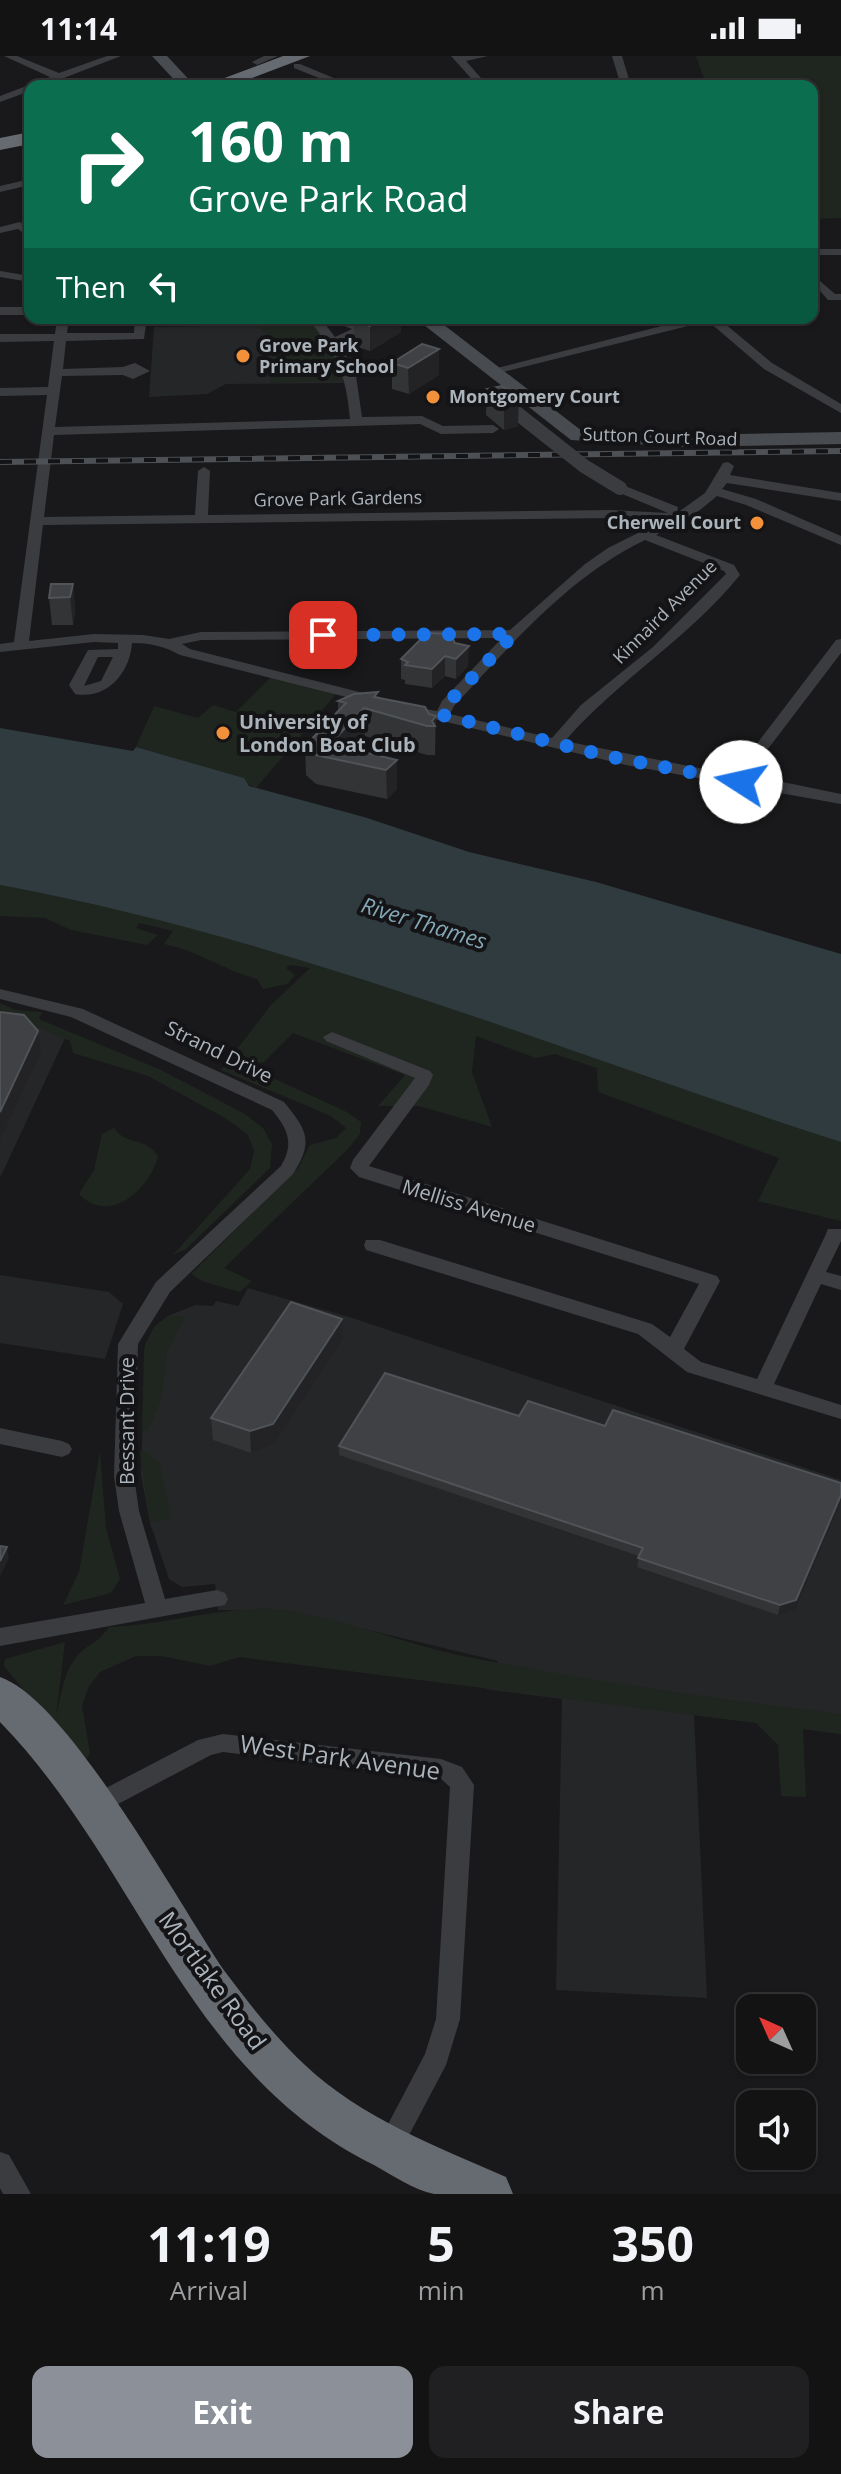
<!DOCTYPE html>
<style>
:root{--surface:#131314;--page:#202022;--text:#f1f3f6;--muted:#9d9ea0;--line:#323234;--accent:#8c9099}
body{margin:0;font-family:"Open Sans",sans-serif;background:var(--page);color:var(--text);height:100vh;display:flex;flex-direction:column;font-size:30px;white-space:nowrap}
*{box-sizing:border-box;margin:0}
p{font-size:26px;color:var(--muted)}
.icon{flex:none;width:44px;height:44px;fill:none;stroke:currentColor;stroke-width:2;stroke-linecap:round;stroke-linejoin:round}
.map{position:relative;height:2138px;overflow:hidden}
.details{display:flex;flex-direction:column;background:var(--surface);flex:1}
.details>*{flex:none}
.top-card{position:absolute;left:24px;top:24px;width:794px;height:244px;border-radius:16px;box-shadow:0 2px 6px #0004,0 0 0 2px var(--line);background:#0b6e4f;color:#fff;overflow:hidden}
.needle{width:52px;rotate:315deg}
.tools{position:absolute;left:736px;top:1938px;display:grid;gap:16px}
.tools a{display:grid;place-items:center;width:80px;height:80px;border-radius:16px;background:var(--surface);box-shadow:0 2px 6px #0004,0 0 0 2px var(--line);font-size:40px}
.pin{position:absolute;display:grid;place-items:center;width:68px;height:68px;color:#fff;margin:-34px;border-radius:16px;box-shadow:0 4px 12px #0006}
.me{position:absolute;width:88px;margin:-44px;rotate:280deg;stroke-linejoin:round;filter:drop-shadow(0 0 6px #0008)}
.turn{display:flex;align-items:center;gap:28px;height:168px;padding:0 32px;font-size:36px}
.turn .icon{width:104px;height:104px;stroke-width:2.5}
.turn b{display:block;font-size:56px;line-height:68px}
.then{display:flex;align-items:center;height:76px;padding:0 32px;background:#0003;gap:16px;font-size:30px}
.eta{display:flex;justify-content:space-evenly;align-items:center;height:136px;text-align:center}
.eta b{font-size:48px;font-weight:700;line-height:56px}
.action{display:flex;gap:16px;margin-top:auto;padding:16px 32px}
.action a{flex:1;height:92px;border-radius:16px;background:var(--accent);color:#fff;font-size:32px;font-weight:700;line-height:92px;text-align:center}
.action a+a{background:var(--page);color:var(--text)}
.status{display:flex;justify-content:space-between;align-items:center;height:56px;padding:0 40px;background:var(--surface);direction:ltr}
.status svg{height:22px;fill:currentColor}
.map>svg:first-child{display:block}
.built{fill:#252628}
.green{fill:#1f261f}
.water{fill:#2f3b3f}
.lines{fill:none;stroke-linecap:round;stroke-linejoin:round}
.street{fill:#3a3c40;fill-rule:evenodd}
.secondary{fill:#484c50;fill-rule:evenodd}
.highway{fill:#666b71;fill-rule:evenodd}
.rail-casing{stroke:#4d5155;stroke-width:6}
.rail{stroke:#141416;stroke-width:4;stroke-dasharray:12;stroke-linecap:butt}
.street-bridge-far1{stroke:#3a3c40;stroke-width:11}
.street-bridge{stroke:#3a3c40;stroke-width:14}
.wall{fill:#323436}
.shaded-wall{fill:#232325}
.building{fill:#3f4144;stroke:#505357;stroke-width:2}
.route{stroke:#1a73e8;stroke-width:14;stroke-dasharray:0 25.2}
.poi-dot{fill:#f2913a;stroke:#141416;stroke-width:3}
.labels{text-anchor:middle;stroke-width:8;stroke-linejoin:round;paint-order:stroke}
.far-poi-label{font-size:18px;font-weight:bold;fill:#abb3bb;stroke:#141416;text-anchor:start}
.far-street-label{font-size:18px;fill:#abb3bb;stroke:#141416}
.poi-label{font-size:20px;font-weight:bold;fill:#abb3bb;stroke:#141416;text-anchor:start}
.street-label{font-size:20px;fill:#abb3bb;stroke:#141416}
.water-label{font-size:22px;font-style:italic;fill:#83a7b5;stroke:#141416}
.near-street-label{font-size:24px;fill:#abb3bb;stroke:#141416}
</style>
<div class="status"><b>11:14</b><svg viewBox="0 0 49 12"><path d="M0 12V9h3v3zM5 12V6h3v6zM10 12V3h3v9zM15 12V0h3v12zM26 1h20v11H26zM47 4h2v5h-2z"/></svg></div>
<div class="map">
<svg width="841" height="2138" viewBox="0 0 841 2138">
<rect width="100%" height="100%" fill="#19191b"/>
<g class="built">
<path d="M314 268 344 327 226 328 207 338 149 341 154 271Z"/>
<path d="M0 947 67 978 0 1122Z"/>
<path d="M0 1219 109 1236 123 1248 105 1303 0 1287Z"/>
<path d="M248 1232 349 1261 841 1424V1678L694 1659 707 1942 556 1934 562 1643 485 1633 498 1605 289 1555 218 1554 215 1528 182 1531 169 1523 150 1467 141 1419 145 1289 154 1271 168 1260 195 1249 213 1250 216 1245 238 1250Z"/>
</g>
<g class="green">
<path d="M696 0H841V162L812 163V30H662L706 28Z"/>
<path d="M314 268 350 324 270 327 272 289 284 288 265 278 258 269Z"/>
<path d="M271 621 336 638 256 732 244 726V722L136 691 154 650 198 662 213 649 236 656Z"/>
<path d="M0 829C288 882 564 992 841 1086V1165L758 1145 779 1102 598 1036 597 1012 555 998 536 1002 476 980 472 1016 492 1071 419 1050H378L405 1019 293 977 264 1006 244 1009 347 1056 361 1066 360 1078 347 1094 224 1212 252 1225 240 1236 204 1226 191 1218 298 1112 310 1089 336 1082 346 1072 331 1060 221 1014 271 949 310 912 290 909 286 912 295 919 288 928 263 933 257 923C224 914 198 895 164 888L173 875 139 867 136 872 158 879 147 889 71 874 45 862 0 860Z"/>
<path d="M0 948 15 954 42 956 39 963 161 1014 245 1058 263 1072 272 1088 270 1112 186 1193 173 1199 250 1113 254 1095 248 1079 227 1063 148 1020 73 997 70 985 0 955Z"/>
<path d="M114 1072C127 1091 147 1080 158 1101 149 1133 110 1170 79 1138L94 1114 102 1078Z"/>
<path d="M168 1260H182L184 1264 167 1295 162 1342 149 1373 142 1376 144 1294 154 1271Z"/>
<path d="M144 1394 160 1407 171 1462 150 1467 140 1396Z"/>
<path d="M100 1395 106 1472 120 1523 111 1537 63 1549 79 1516Z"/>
<path d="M273 1553C340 1560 402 1588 468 1601 591 1625 716 1643 841 1658V1678L803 1673 806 1741 781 1740 778 1689 756 1667 239 1601 210 1610 161 1600H136L100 1616 88 1632 82 1650 90 1697 84 1708 4 1610 5 1603 65 1586 56 1661C61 1640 64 1611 81 1596 93 1585 97 1588 109 1571 164 1569 217 1551 273 1553Z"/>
</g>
<path class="water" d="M0 672 133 695 136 691 244 722 249 730 364 761 469 796 596 826 841 898V1086C562 996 289 882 0 829Z"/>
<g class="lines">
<g class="street">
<path d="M4 0H17L59 17 107 0H121L43 30H30V35L0 46V40L50 21Z"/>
<path d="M264 0H278L257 9 252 6Z"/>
<path d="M451 0H488L466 5 488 30H478Z"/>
<path d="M612 0H622L631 30H621Z"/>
<path d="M294 8H300L353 30H339L294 12Z"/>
<path d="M30 123V129L0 136V130Z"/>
<path d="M20 166 30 173V182L18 173 0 177V171Z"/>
<rect x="812" y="193" width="29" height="6"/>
<path d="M0 215 30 220V226L0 221Z"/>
<path d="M820 225 835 238H841V244H828L814 228Z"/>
<rect x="0" y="251" width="30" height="8"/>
<path d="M57 262H69L67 277H134L135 262H147L144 283 66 285 63 313 123 311 135 307 150 315 133 323 123 319 62 320 55 371 350 363C346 316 336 299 308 262H346L368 273 340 287 356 320 362 361 422 360 443 370 493 369 499 373 493 377 441 378 420 368 54 379 44 461 195 459 198 415 204 411 210 415 208 459 611 454 668 457 615 435 613 432 620 428 678 451 677 457 705 437 723 407 728 406 734 410 730 419 841 437V445L727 427 722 433 756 443 841 480V489L746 449 717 440 700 454 656 479 734 509 740 519C689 582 618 624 565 685L733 719 836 584 841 583V597L748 719 841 738V748L626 709 401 655V649L437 655 442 645 502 582 201 584 182 588 190 593 379 641 381 644 374 648 180 599C164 590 150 587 132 587 130 617 107 644 75 638L69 629 88 594 118 593V587L94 586 0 596V588L14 586 47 339 0 340V332L48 331 54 285 0 286V278H55ZM337 267 352 273 335 281 325 268ZM611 462 664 464 608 492 585 508 510 574 201 576 169 583 143 579 94 578 29 585 43 469ZM645 484 724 515 726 518 653 591 581 649 552 682 450 658 454 650C511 589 568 521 645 484ZM98 601H113L101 625 84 630Z"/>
<path d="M693 262H718L772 307 841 348V357L764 313 708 265 491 319 485 315Z"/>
<path d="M0 933 83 953 284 1046C307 1074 314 1085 293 1118L170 1236 138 1288 134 1420 139 1455 165 1543 217 1534 225 1537 228 1543 225 1549 0 1590V1572L145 1547 119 1455 114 1420 118 1288 156 1226 281 1110C295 1087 287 1072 272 1054L71 961 0 943Z"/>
<path d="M332 976 430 1015 433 1019 429 1029 369 1110 717 1220 720 1225 684 1293 701 1306 757 1323 826 1178 828 1173H841V1185L826 1216 841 1220V1234L821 1228 774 1328 841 1349V1363L687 1316 638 1278 366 1194 364 1189 366 1184H380L652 1268 670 1281 699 1228 359 1121 350 1112 353 1104 415 1022 326 985 323 981Z"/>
<path d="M0 1372 62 1385 69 1388 72 1393 69 1398 62 1401 0 1388Z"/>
<path d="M223 1678 441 1703 462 1711 474 1729 460 1963 446 2009 398 2100 389 2103 380 2100 376 2091 425 1998 436 1963 450 1731 440 1722 223 1696 211 1699 101 1757 93 1760 85 1757 81 1750 85 1743 198 1684Z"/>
<path d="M0 2096 9 2099 31 2138H3L0 2132Z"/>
</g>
<g class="secondary">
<path d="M152 0H167L195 30H180Z"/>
<path d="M415 262H435L582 375 683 379 841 376V388L683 391 571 384Z"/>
</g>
<g class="highway">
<path d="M283 0H310L231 30H203Z"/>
<path d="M30 76V88L0 94V82Z"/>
<path d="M0 1621C69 1644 180 1851 226 1917 250 1949 276 1982 305 2009 361 2062 436 2090 506 2121L513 2138C488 2138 458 2138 434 2138 414 2134 392 2119 374 2109 184 2015 139 1809 0 1666Z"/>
</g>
<defs>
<path id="rail" d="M0 406 841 395"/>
</defs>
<use href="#rail" class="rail-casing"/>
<use href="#rail" class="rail"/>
<path class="street-bridge-far1" d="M500 344 516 356"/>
<path class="street-bridge" d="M513 354 584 410 620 432"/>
</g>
<g class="wall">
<path d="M359 262H401V276L370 295 354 290V265Z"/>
<path d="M392 307 439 319 409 338 392 333Z"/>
<path d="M502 330 518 370 504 374 486 359 487 333Z"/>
<path d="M73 528 75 556 73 569H52L49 542Z"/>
<path d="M450 578 468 610 456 623 445 620 432 632 405 628V624L401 623V603Z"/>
<path d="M378 642 436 660 435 699H427L365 680 352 693 397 704V733L387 743 316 728 306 719 305 690 338 654V645Z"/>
<path d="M343 1284 274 1389 251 1397 213 1384 211 1362Z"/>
<path d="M385 1317 795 1554 778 1559 637 1511 639 1500 339 1399V1390Z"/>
</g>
<g class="shaded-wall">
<path d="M383 262H401V276L370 295V270Z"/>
<path d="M439 293V319L409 338 408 312Z"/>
<path d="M519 344 518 370 504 374V348Z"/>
<path d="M73 528 75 556 73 569 70 541Z"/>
<path d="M469 590 468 610 456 623V603Z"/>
<path d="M445 600V620L432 632V613Z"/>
<path d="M364 652 365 680 342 705 330 688Z"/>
<path d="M436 660 435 689V690V670L432 665Z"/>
<path d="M397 704V733L387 743 386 714Z"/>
<path d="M38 975 41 996 0 1084V1056Z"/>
<path d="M342 1263 343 1284 274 1389 251 1397 250 1375Z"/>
<path d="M841 1439V1445L795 1554 778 1559 780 1549Z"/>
<path d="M7 1491 9 1502 0 1520V1505Z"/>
</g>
<g class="building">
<path d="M359 262H383L370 270 354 265Z"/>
<path d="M422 288 439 293 408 312 392 307Z"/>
<path d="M502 330 519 344 504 348 487 333Z"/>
<path d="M51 528H73L70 541 49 542Z"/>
<path d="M427 577 450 578 455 587 469 590 456 603 445 600 432 613 405 609 408 606 401 603Z"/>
<path d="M378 636 374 641 425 651 429 658 436 660 432 665 435 670H427L364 652 330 688 397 704 386 714 316 699 305 690 346 647 338 645 354 638Z"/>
<path d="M0 956 24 959 38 975 0 1056Z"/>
<path d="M291 1246 342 1263 273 1368 250 1375 211 1362Z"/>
<path d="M385 1317 519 1360 528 1345 605 1370 613 1354 841 1427V1439L796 1544 780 1549 638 1502 643 1492 339 1390Z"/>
<path d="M0 1490 7 1491 0 1505Z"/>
</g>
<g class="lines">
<path class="route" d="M323 579 514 578 447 648 442 659 607 700 741 726"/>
</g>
<g class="poi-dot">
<circle cx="243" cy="300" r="8"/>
<circle cx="433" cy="341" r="8"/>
<circle cx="757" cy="467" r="8"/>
<circle cx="223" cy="677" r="8"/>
</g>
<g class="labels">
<g class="far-poi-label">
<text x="259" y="296">Grove Park<tspan x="259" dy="21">Primary School</tspan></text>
<text x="449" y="347">Montgomery Court</text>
<text x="741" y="473" text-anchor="end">Cherwell Court</text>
</g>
<g class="far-street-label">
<text transform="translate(660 381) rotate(2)" y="6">Sutton Court Road</text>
<text transform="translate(338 443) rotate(-1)" y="6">Grove Park Gardens</text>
<text transform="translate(665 556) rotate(-45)" y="6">Kinnaird Avenue</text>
</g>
<g class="poi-label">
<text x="239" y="673">University of<tspan x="239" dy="23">London Boat Club</tspan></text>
</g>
<g class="street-label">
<text transform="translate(219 996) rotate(26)" y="7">Strand Drive</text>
<text transform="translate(469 1150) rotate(17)" y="7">Melliss Avenue</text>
<text transform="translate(127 1365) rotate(-90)" y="7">Bessant Drive</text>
</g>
<g class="water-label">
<text transform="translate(424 867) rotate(17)" y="8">River Thames</text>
</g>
<g class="near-street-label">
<text transform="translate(340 1702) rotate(8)" y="8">West Park Avenue</text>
<text transform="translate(212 1925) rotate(54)" y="8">Mortlake Road</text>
</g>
</g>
</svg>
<div class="tools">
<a><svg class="needle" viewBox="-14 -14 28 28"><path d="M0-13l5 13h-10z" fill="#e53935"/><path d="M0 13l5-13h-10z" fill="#9d9ea0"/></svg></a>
<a><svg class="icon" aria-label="sound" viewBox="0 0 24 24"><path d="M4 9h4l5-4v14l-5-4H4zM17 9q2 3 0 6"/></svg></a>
</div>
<div class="pin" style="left:323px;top:579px;background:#d93025"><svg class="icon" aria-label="arrive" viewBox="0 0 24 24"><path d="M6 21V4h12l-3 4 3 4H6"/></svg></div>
<svg class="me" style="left:741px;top:726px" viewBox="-20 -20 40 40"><circle r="19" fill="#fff"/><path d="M0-13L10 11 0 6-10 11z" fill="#1a73e8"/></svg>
<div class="top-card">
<div class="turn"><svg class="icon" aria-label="right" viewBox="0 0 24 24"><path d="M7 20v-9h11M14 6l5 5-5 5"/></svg><div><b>160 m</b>Grove Park Road</div></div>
<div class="then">Then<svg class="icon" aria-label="left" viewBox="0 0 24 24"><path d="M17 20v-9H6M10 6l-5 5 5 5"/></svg></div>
</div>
</div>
<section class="details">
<div class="eta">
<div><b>11:19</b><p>Arrival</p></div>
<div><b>5</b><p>min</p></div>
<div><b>350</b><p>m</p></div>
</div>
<div class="action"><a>Exit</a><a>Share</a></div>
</section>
